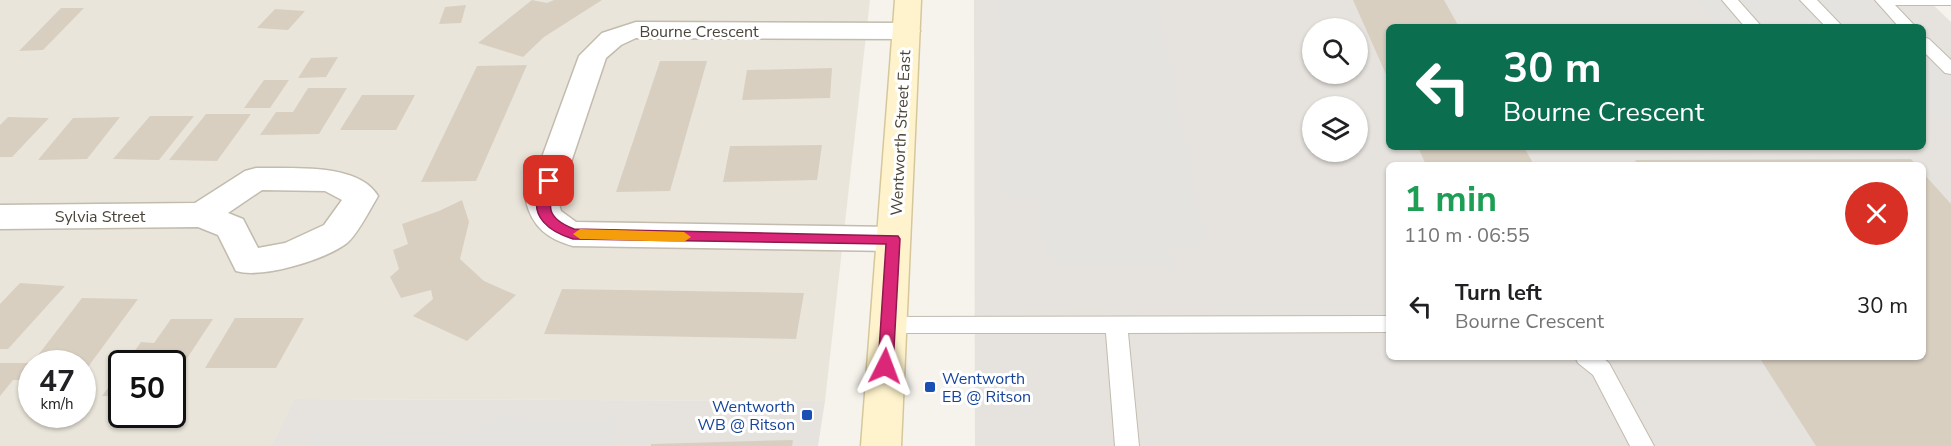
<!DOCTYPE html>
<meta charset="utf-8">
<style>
:root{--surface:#fff;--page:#f6f6f6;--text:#202124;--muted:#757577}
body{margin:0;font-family:"Nunito Sans",sans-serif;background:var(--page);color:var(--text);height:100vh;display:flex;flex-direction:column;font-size:22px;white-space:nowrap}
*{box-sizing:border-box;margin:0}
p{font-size:20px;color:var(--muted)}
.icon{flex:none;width:33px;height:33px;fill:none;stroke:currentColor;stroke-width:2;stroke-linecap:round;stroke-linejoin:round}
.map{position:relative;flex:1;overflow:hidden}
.details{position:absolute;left:1386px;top:162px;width:540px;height:198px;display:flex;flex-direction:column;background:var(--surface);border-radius:9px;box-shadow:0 2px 4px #0004}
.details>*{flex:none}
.guide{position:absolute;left:1386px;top:24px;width:540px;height:126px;border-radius:9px;box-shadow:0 2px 4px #0004;background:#0b6e4f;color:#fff;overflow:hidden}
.tools{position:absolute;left:1302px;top:18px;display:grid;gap:12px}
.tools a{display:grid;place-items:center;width:66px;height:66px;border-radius:50%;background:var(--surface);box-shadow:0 2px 4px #0004;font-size:30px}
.speed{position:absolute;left:18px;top:350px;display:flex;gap:12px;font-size:30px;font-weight:700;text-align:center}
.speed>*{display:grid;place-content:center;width:78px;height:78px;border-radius:50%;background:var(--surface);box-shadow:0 2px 4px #0004;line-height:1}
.speed small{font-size:15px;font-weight:400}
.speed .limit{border:3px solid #111;border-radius:9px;background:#fff;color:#111}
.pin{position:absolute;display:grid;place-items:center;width:51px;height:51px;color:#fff;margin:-26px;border-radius:12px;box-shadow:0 3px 9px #0006}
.me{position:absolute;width:66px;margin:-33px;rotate:3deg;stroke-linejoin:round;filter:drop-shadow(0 0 4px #0008)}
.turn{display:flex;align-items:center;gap:21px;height:126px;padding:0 18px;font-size:27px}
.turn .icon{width:78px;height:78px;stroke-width:2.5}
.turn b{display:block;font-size:42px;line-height:51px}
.round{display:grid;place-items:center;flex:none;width:63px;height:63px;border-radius:32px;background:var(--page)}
.head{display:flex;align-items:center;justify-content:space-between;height:102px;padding:0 18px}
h1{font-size:36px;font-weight:700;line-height:45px;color:#1e9e55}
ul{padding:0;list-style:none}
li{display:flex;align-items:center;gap:18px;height:84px;padding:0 18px}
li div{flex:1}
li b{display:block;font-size:22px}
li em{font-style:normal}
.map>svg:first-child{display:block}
.residential{fill:#eae5da;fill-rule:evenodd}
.industrial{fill:#e6e2dd;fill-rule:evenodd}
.parking{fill:#e5e3e0}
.building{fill:#d8cfc1}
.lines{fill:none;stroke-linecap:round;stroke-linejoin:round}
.lane-casing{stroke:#c2bbae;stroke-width:2}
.street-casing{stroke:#c2bbae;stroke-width:3}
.secondary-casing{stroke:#d6c79b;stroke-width:3}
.lane{fill:#fff;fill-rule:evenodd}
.street{fill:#fff;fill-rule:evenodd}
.secondary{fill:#fff3cd;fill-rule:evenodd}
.route{fill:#db2777;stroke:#8e194d;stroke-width:1.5}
.slow{fill:#f59e0b}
.transit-dot{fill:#1a4fb4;stroke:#fff;stroke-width:2}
.labels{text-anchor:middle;stroke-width:6;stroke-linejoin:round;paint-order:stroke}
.street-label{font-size:16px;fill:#4b4439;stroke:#fff}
.transit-label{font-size:16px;fill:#164399;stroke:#fff;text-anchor:start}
</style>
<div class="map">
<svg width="1951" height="446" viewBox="0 0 1951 446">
<rect width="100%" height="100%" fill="#f6f3ec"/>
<path class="residential" d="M0 0H870L825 401 294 399 271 446H0ZM32 363H82V414H32ZM122 363H172V414H122Z"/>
<g class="industrial">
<path d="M974 0H1928L1951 22V446H975ZM1389 27H1923V147H1389ZM1312 28H1358V74H1312ZM1312 106H1358V152H1312ZM1389 165H1923V357H1389Z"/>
<path d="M294 399 825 401 818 446H271Z"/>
</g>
<g class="parking">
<path d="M998 0H1157L1206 245H1171L1174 268H1044L1040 196H1002Z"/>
<path d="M1697 0H1893L1921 27H1719Z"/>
<path d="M1923 29 1951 57V116H1923Z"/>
<path d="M496 418 616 420 611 446H306L313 432 453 439Z"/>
</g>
<g class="building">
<path d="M532 0 547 3 554 0H602L544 37 523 57 478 43Z"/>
<path d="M1353 0H1444L1459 27H1389V81Z"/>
<path d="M466 5 461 23 439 24 445 7Z"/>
<path d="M61 8H84L43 50 19 51Z"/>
<path d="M275 9 305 11 288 30 257 28Z"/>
<path d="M338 57 326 77 298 78 311 58Z"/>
<path d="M660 61H707L670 191 616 192Z"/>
<path d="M527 65 476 181 421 182 477 66Z"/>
<path d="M832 68 830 98 742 100 747 70Z"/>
<path d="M264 80H289L270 108H244Z"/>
<path d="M308 88H347L319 134 260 135 276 112H293Z"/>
<path d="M362 95H415L396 130H340Z"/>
<path d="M206 114H251L217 161 169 160Z"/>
<path d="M150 116H194L159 160 113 159Z"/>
<path d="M8 117 49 118 12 157H0V125Z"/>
<path d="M120 117 87 159 38 160 73 118Z"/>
<path d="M822 145 817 180 723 182 730 146Z"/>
<path d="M1418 147H1524L1534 165H1426Z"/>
<path d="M1911 159 1916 165H1638L1635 160Z"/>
<path d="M1923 173 1951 204V446H1816L1759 357H1923Z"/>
<path d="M462 200 469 222 460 259 484 281 516 295 467 341 413 316 433 299 431 290 401 298 390 277 399 269 393 250 408 244 402 224 439 211Z"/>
<path d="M20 283 65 286 8 349H0V304Z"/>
<path d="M562 289 804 293 796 339 544 334Z"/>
<path d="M82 298 138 299 82 375V363H32Z"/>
<path d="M235 318H304L276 368H205Z"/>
<path d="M171 319H213L172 381V363H126L141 342 154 343Z"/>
<path d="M0 363H32V380H13L0 396Z"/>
<path d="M122 369V396H102Z"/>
<path d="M793 440 792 446H651V444Z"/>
</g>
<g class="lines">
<defs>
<g id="lane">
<path d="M1722 0H1738L1762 27H1745Z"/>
<path d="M1800 0H1817L1843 27H1826Z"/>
<path d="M1875 0H1951V5H1895L1916 27H1899Z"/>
<path d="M1923 37 1929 39 1951 60V74L1945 73 1923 51Z"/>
<path d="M1389 316V332L1128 333 1139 446H1115L1106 333H888L880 331 877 325 880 319 888 317Z"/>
<path d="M1575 357H1602L1609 363 1654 446H1630L1593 375 1578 363Z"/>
</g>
<g id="street">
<path d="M636 22 906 23 916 25 920 31 916 37 906 39 636 38 621 45 606 58 558 201 561 211 576 222 893 227 905 230 910 239 905 248 893 251 573 246C548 239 532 227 526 201L579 56 602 33Z"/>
<path d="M256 168C290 169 358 162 378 196 371 208 357 235 347 243 325 260 262 279 236 271L218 235 198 227 0 229V205L195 203 245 171ZM262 190 325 191 342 200 324 225 285 243 258 248 243 219 228 213Z"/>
</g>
<path id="secondary" d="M895 0H921L901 446H861Z"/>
</defs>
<use href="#lane" class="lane-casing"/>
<use href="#street" class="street-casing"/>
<use href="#secondary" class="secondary-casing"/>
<use href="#lane" class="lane"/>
<use href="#street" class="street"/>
<use href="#secondary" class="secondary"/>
</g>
<path class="route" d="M549 176 556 181C547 207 546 218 574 229L898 236 900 239 893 366 891 370 885 372 880 370 878 366 886 244 573 239C550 232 529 217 539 191 541 184 542 178 549 176Z"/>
<path class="slow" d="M580 229 684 232 691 237 684 242 580 239 573 234Z"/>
<g class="transit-dot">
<rect x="924" y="381" width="12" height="12" rx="3"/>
<rect x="801" y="409" width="12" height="12" rx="3"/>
</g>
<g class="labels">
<g class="street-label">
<text x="699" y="37">Bourne Crescent</text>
<text transform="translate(900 133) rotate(-87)" y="6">Wentworth Street East</text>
<text x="100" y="222">Sylvia Street</text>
</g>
<g class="transit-label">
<text x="942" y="384">Wentworth<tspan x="942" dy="18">EB @ Ritson</tspan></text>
<text x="795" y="412" text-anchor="end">Wentworth<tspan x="795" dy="18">WB @ Ritson</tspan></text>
</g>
</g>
</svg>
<div class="tools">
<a><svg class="icon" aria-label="search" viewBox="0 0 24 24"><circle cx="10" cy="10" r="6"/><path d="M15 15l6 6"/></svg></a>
<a><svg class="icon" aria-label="layers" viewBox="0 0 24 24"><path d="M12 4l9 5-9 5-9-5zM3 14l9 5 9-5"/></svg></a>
</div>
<div class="speed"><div>47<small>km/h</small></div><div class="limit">50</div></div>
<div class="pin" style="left:549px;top:181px;background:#d93025"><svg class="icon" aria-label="arrive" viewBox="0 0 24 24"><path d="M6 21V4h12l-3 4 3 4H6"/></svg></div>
<svg class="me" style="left:885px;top:366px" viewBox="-20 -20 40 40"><path d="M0-17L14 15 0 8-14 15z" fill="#db2777" stroke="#fff" stroke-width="4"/></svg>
<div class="guide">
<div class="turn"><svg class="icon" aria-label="left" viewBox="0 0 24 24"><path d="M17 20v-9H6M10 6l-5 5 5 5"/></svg><div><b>30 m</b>Bourne Crescent</div></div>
</div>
<section class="details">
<div class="head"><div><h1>1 min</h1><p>110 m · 06:55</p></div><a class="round" style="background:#d93025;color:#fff"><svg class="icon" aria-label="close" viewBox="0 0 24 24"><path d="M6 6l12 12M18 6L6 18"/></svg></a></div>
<ul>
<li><svg class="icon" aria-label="left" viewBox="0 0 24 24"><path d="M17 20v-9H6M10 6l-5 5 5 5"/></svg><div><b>Turn left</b><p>Bourne Crescent</p></div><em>30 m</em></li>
</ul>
</section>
</div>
